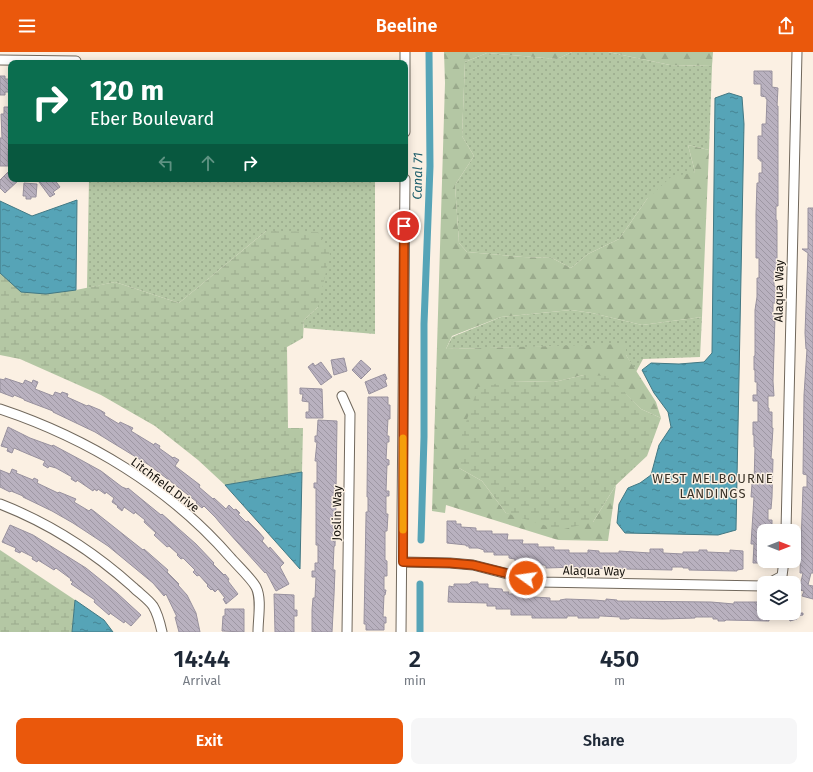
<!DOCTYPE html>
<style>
:root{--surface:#fff;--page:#f6f6f7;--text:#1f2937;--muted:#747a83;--accent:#ea580c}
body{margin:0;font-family:"Fira Sans",sans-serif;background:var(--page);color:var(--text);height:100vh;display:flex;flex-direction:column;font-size:15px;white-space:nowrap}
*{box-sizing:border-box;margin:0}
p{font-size:13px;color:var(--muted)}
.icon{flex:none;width:22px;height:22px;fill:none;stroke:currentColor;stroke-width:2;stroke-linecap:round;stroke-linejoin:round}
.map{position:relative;height:580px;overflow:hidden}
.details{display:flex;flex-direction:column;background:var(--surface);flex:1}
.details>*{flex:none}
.guide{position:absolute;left:8px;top:8px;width:400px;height:122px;border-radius:8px;box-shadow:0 2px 10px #0003;background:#0b6e4f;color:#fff;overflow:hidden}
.needle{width:26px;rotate:90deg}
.fabs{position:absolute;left:757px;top:472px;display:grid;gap:8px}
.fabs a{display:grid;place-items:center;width:44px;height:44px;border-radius:8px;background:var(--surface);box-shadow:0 2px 10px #0003;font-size:20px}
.pin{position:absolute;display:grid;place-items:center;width:34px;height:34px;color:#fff;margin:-17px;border:2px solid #fff;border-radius:50%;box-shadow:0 1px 4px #0007}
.me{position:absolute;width:44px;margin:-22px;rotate:284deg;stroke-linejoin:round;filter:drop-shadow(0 0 3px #0008)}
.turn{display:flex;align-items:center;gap:14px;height:84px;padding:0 16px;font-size:18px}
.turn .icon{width:52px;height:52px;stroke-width:2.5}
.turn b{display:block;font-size:28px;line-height:34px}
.lanes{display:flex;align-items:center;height:38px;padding:0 16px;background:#0003;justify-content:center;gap:20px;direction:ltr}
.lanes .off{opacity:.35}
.eta{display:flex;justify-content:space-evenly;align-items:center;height:68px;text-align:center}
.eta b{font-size:24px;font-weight:600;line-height:28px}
.cta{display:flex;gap:8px;margin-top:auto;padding:8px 16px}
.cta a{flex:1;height:46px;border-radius:8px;background:var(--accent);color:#fff;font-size:16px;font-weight:600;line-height:46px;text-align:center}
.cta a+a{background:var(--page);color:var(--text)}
header{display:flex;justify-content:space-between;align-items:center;height:52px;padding:0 16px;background:var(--accent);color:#fff;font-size:18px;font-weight:600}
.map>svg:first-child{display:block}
.grass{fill:url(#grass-dots)}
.forest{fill:url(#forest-firs)}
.wetland{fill:url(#wetland-marsh)}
.water{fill:url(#water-ripples);stroke:#427883}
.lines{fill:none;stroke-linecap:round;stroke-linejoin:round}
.canal{stroke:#56a4b7;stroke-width:7}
.building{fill:url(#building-back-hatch);stroke:#98919e}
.minor-casing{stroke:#71685c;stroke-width:11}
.minor{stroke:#fff;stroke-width:9}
.route-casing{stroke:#983908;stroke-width:10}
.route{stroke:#ea580c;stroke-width:7}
.slow{stroke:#f59e0b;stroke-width:7}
.labels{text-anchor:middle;stroke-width:3;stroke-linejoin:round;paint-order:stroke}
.street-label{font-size:12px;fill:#13100b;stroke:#fbf0e3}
.water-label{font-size:13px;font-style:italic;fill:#20606d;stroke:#fbf0e3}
.neighbourhood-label{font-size:13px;letter-spacing:1px;fill:#3a3227;stroke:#fbf0e3}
</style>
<header><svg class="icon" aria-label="menu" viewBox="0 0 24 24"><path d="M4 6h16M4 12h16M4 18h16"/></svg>Beeline<svg class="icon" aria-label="share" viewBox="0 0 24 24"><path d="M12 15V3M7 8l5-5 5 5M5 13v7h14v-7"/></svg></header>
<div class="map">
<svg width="813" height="580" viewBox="0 0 813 580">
<defs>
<pattern id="grass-dots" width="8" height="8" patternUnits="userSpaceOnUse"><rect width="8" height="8" fill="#b4c7a4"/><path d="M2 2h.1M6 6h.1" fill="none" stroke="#9aaa8c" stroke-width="1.8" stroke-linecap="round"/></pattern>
<pattern id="forest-firs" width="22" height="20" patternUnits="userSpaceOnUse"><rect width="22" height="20" fill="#b4c7a4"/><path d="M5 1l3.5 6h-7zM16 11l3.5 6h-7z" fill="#9aaa8c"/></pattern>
<pattern id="wetland-marsh" width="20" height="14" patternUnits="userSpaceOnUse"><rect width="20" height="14" fill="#b4c7a4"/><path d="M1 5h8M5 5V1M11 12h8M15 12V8" fill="none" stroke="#9aaa8c"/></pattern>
<pattern id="water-ripples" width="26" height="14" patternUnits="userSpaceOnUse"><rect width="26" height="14" fill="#56a4b7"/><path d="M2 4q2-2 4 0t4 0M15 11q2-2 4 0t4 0" fill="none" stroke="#468493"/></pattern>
<pattern id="building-back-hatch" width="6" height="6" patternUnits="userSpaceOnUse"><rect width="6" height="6" fill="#b9b1bf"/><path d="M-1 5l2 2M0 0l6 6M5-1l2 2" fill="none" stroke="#9e97a3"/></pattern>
</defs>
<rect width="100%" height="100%" fill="#fbf0e3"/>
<g class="grass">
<path d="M572 0H608L670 13 712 14 709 98 688 93 695 120 647 147 619 187 588 202 571 216 552 206 523 205 467 200 459 191 455 133 474 104 462 84 465 10 487 1 557 7Z"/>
<path d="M89 127H375V282L304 276V268L318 255 266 179 179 251 115 230 87 236Z"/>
<path d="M571 258 592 261 642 273 702 265 700 305 643 307 636 320 626 303V293L446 297 452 285 501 265Z"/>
</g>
<g class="forest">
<path d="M444 0H572L557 7 487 1 465 10 462 84 474 104 455 133 459 191 467 200 523 205 552 206 571 216 588 202 619 187 647 147 671 125 695 120 688 93 709 98 702 265 642 273 592 261 571 258 501 265 452 284 446 297 626 292V303L656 350 661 366 641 357 626 342 584 323 554 330 511 329 459 416 482 429 506 461 593 470 616 433 608 489 558 488 446 453 445 461 432 459 445 31Z"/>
<path d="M608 0H713L712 14 670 13Z"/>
</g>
<g class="wetland">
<path d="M266 179 318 180 330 202 318 255 304 268 303 286 287 295 288 376H303L302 420 225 433 198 408 155 374 101 343 20 307 0 303V221L8 227 76 238 115 230 179 251Z"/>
<path d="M584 323 609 324 641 357 661 366 647 404 616 433 593 470 560 478 506 461 482 429 459 416 462 382 478 335 511 329 554 330Z"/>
<path d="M0 498 75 548 72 580H0Z"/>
</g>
<g class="water">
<path d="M729 41 742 45 744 72 736 478 718 483 625 481 617 471 619 452 628 436 640 431 651 423 659 393 671 375 668 360 654 341 642 318 651 311 679 312 704 310 712 301 715 46Z"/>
<path d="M77 148 76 238 46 242 21 240 0 221V149L32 164Z"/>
<path d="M302 420 300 517 225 433Z"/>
<path d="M75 548 104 568 113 580H72Z"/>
</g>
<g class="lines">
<g class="canal">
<path d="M421 488 424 385V272L430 114 429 0"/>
<path d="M420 532V580"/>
</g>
</g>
<g class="building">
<path d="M754 19H772V35L778 36 777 54H778V154H776V168H777V219L776 223H774V234H775L776 236V251H773V262L774 265H775L773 329 774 344H768V356H769V360H772V376H773L771 407H773L772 445 771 457H768V468H772V479H764V511H753L754 492H751L754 445H751L752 432H754L755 395H754V383H753V370H758V349H753V343H757V330H755V318H754V304H755V258L757 245V226H759V206H756V162L757 131H759V121H762V109H760V107H758V84H762V72H766L767 47H766V45L761 44V32H754Z"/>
<path d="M0 24H5V27H11V40H5V43H0Z"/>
<path d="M4 55H11V84H9V99H8V114H0V86H2L1 62H4Z"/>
<path d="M11 117V127H20L5 141 0 136V128Z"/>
<path d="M43 127H54L60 135 53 140 55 142 50 145 39 130Z"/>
<path d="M24 131 37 132 36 145H31V147H26V144H23Z"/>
<path d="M808 156H813V521H811L808 533 813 534V547L802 544 804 539 799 538 803 521H800L803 435H807V423L803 422 804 343 807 297H806L805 281 808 201 802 197H808Z"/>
<path d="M344 306 347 319 334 323 331 308Z"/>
<path d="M361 308 371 317 361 327 352 318Z"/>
<path d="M321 310 332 325 321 333 308 315 313 311 315 314Z"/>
<path d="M385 322 387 327 385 328 387 334 369 342 365 330Z"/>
<path d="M5 326 23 332 25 328 32 331 33 328 38 330 35 337 53 344 55 340 61 342 62 340 68 342 67 345 87 354 88 353 100 358 105 361 104 363 119 372 120 370 133 376 131 379 154 393 155 391 160 394 159 396 173 406 174 405 179 408 175 414 200 433 199 435 213 447 214 446 226 457 229 453 234 458 236 457 240 461 238 462 246 470 248 469 258 479 264 486 262 489 269 497 270 495 284 511 280 515 289 532 276 539 266 520 265 521 220 471 216 466 204 454 202 456 196 451 197 450 178 435 149 413 95 380 53 360V359L24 348V347L14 343 13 345 0 340V327L5 328Z"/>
<path d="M300 336 322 337 323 366H306V360H309V350L302 349 303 342H300Z"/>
<path d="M368 345H388V353H390V367H388L387 384H389V390H387L386 407 389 408V413H387L386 439H389V444H386V462H388L387 479H385V508L387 509V524H384V538H386L385 543H384L383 565H386V571H384V578H366V572H364L366 464V460H368V445H367Z"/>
<path d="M318 368 337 369 336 438H334V449H336L335 494H334L333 518H335L334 543 332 580H312V558L313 546H315L316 525H312V519H315V511H318V493H316V436H314V431H317V409H315L317 390H315V384H317Z"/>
<path d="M8 375 30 386 52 394 53 393 81 408 101 419 122 435 127 437 128 436 134 441 161 463 162 462 196 492 214 511 213 512 224 523 225 522 229 527 228 529 238 542 226 552 223 547 225 546 218 537 215 540 212 537 211 538 207 534 208 533 199 523 197 524 193 520 195 518 183 506 181 507 177 503 178 502 169 494 167 495 154 483 156 481 144 470 145 468 135 460 134 462 124 455 122 459 117 455 118 454 112 450 114 446 106 440 105 442 98 437 97 439 94 437 93 439 77 428 76 430 71 427 72 425 56 416 49 414 48 416 43 413 45 409 28 402 14 396 12 401 7 399 8 396 1 394Z"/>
<path d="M12 417 17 419 16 421 33 428 34 426 38 428 37 431 58 441 59 440 76 447 74 450 89 459 91 457 95 460 143 498 144 497 168 518 167 520 179 532 178 533 187 543 196 561 200 580H179L175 565H177L166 542 164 544 153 531 108 494 73 471 52 459 23 445V444L11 439 10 440 0 435V418L10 422Z"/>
<path d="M447 469H456V472H461V475L476 476V479H492V482H508L507 488H523L522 492H538V495H554V498H569V501H588V498L599 499V501H619V499L650 501V497H663V501L683 502V500H699V498H707V500L730 501V498L743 499V517L737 518V519L689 518V516H683V515H672V518L576 516V515L546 516V514L544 513H531V511L525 510V509H515V507L509 506V503H494V500H484V498L478 496H469V494H466V493L447 491Z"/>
<path d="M10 473 33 483 86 516 117 541 141 563 131 574 125 569 124 571 110 561 109 563 94 550 95 548 71 532 73 530 70 528 71 527 56 516 54 518 38 508 37 510 32 507 33 505 21 499 20 501 15 499 16 496 2 490Z"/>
<path d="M471 530H478V532H488V536L502 537 503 540H509L508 542H525V544L534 545 550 546V549H560V548L566 547 594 548 606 549V547L617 548V549L711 550 734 552V550H758L757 554H764V561H773V567H769V569L726 568 725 569H718V567H713V565H695V566L663 567 630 566 629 567H620V565L602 564H599V566H578V564H567V566H532V563H511V557H496V554H487V551L448 550 449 534 454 535V532H469Z"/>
<path d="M274 542 294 543V558H297V564H294V580H275Z"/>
<path d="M225 557H244V580L222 579 223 564H225Z"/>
<path d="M785 561H803V563L796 564 797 567 790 569 789 567H786Z"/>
</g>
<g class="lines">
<defs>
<g id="minor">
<path d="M0 8 76 9"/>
<path d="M405 80V0"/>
<path d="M342 344 350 362 347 580"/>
<path d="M0 357C87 386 169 435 230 505 237 513 251 526 256 535 262 547 258 566 258 580"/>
<path d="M0 452C49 471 94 500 133 535 139 541 148 547 153 554 158 562 160 571 162 580"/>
<path d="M786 479 797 0"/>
<path d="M403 510 450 511 473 513 539 530 764 534"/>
<path d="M769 531 782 524 784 509"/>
<path d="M401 580 405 127"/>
</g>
</defs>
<use href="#minor" class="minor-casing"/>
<use href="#minor" class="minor"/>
</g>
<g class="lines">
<defs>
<path id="route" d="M404 174 403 510 450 511 473 513 526 526"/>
</defs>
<use href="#route" class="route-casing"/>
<use href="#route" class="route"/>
<path class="slow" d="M403 478V386"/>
</g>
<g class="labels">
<g class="street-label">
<text transform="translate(779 239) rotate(-89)" y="4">Alaqua Way</text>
<text transform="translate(165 433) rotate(37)" y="4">Litchfield Drive</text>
<text transform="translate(337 461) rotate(-89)" y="4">Joslin Way</text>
<text transform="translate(594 519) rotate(1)" y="4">Alaqua Way</text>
</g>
<g class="water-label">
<text transform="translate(417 124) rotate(-89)" y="5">Canal 71</text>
</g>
<g class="neighbourhood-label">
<text x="713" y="431">WEST MELBOURNE<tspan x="713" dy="15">LANDINGS</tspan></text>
</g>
</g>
</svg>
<div class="fabs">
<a><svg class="needle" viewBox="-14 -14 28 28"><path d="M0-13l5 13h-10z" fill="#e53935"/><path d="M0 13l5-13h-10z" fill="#747a83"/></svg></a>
<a><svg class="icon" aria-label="layers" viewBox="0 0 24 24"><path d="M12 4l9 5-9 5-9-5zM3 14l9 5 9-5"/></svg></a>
</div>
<div class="pin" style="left:404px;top:174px;background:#d93025"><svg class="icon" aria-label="arrive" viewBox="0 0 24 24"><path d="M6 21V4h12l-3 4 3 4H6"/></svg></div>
<svg class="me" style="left:526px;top:526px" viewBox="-20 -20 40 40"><circle r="17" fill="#ea580c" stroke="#fff" stroke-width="3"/><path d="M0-11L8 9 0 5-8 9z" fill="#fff"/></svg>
<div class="guide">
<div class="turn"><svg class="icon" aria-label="right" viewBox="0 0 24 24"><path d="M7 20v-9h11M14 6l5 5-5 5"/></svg><div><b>120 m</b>Eber Boulevard</div></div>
<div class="lanes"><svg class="icon off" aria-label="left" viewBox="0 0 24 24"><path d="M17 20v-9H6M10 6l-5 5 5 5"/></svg><svg class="icon off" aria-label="ahead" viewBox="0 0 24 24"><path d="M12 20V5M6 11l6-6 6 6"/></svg><svg class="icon" aria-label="right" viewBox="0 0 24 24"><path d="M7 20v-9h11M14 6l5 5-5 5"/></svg></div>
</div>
</div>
<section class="details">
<div class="eta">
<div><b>14:44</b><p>Arrival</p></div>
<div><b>2</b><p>min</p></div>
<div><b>450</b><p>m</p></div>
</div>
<div class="cta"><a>Exit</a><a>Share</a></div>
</section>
